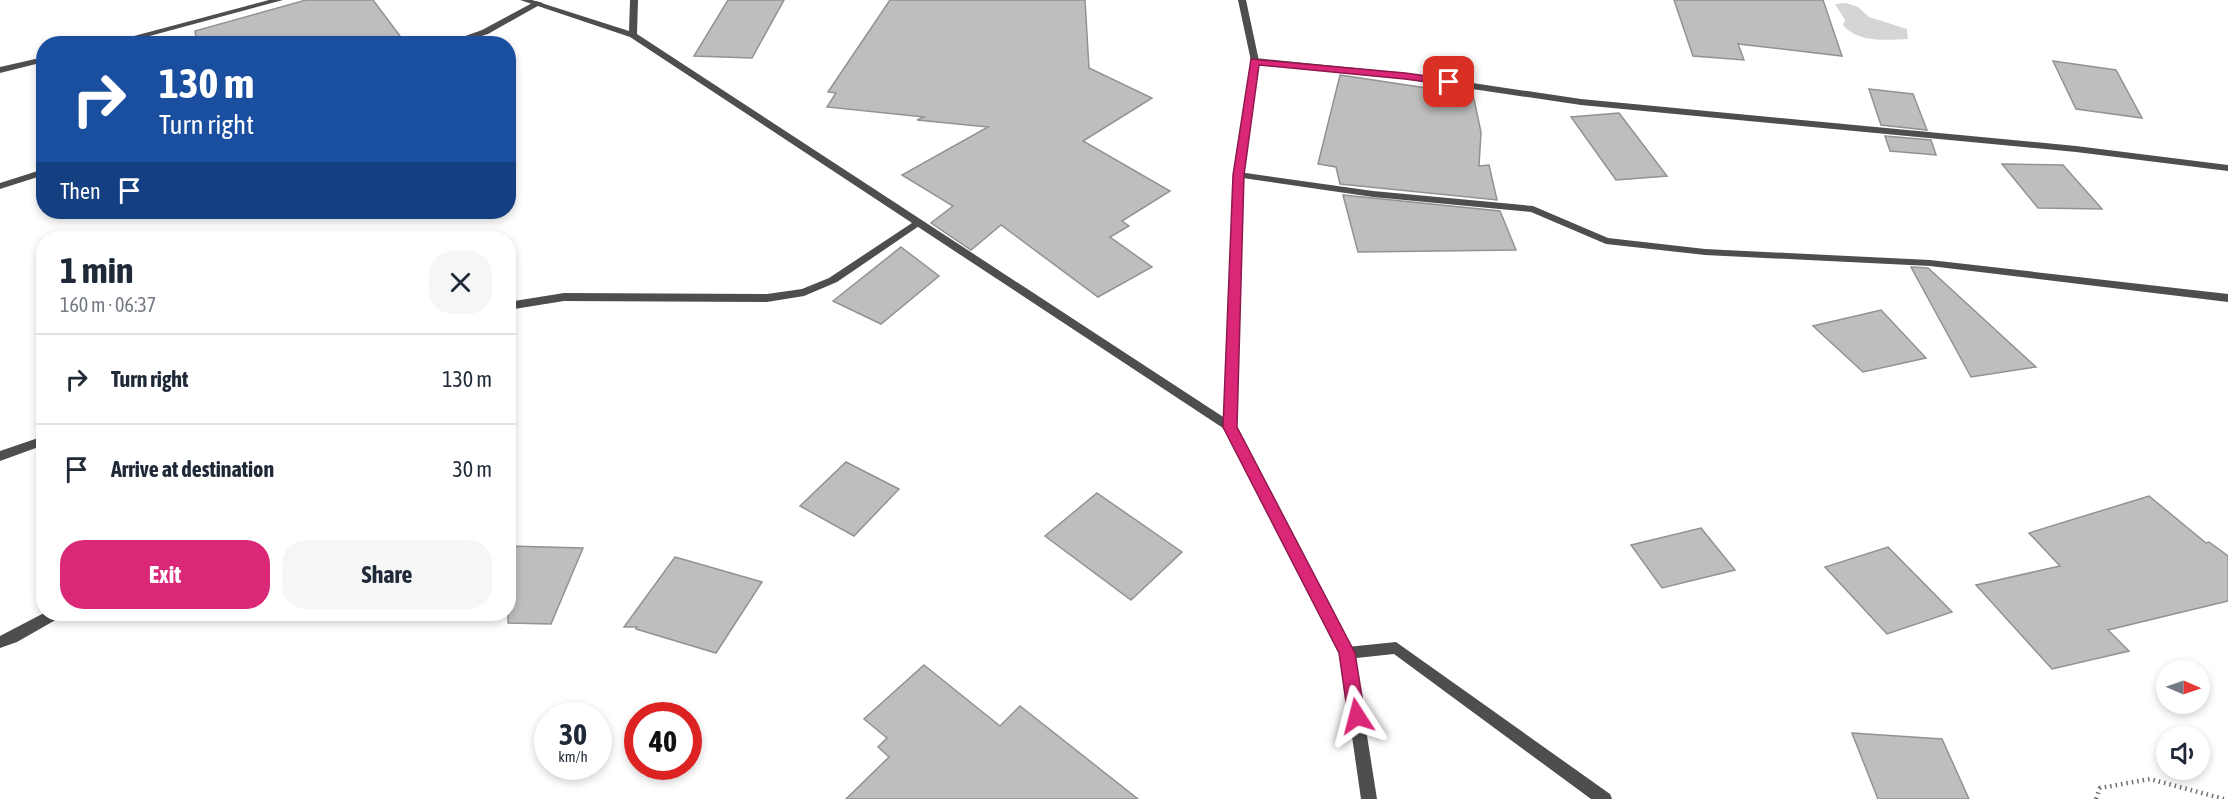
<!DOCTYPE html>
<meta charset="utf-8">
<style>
:root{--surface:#fff;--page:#f6f6f7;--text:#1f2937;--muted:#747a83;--line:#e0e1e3;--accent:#db2777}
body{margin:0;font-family:"Asap Condensed",sans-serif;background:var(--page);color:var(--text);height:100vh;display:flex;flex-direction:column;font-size:22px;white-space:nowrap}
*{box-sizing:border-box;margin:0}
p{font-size:20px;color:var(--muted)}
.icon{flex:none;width:33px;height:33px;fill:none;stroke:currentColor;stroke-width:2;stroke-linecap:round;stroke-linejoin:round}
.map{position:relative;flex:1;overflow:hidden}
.drawer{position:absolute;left:36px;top:231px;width:480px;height:390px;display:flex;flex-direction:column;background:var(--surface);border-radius:24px;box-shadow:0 3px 9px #0003}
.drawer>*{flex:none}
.guide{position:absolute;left:36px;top:36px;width:480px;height:183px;border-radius:24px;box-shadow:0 3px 9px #0003;background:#1a4fa0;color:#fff;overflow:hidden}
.needle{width:39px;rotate:92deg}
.tools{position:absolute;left:2156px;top:660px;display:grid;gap:12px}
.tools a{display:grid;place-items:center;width:54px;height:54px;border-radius:50%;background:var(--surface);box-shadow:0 3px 9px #0003;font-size:30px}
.speed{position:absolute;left:534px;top:702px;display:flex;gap:12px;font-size:30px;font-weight:700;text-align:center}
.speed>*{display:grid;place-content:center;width:78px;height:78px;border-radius:50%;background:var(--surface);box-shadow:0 3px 9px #0003;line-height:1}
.speed small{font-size:15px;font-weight:400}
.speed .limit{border:9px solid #d22;background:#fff;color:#111}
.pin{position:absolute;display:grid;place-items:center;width:51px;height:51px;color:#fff;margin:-26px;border-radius:12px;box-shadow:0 3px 9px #0006}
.me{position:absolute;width:66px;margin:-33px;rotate:351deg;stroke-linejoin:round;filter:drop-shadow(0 0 4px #0008)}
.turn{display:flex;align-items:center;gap:21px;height:126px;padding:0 24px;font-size:27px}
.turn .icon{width:78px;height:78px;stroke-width:2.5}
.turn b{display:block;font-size:42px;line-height:51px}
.then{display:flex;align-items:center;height:57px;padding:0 24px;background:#0003;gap:12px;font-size:22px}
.round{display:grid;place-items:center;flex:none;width:63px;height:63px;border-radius:24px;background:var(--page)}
.head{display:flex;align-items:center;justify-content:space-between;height:102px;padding:0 24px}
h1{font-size:36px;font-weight:700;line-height:45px}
.cta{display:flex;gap:12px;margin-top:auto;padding:12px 24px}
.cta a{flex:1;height:69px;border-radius:24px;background:var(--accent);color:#fff;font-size:24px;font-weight:700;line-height:69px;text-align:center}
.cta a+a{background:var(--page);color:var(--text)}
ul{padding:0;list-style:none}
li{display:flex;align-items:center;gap:18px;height:90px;padding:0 24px;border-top:2px solid var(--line)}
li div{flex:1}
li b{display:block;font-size:22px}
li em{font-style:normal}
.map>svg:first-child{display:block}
.green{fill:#d5d5d5}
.building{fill:#bebebe;stroke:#929292;stroke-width:1.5}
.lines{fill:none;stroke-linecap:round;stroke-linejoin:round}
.path{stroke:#707070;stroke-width:4.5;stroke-dasharray:1.5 4;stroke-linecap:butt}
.service{fill:#4e4e4e;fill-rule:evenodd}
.minor{fill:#4e4e4e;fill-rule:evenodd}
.tertiary{fill:#4e4e4e;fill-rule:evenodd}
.route{fill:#db2777;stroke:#8e194d;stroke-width:1.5}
</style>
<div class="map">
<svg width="2228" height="799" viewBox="0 0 2228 799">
<rect width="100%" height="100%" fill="#fff"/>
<path class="green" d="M1846 3 1858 7 1869 17 1907 29 1908 39C1886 40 1858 43 1843 25L1845 20 1835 4Z"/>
<g class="building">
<path d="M306 0H373L406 44H197L195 31Z"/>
<path d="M728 0H784L752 58 694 56Z"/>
<path d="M890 0H1085L1089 68 1152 98 1083 141 1170 191 1122 221 1129 226 1110 237 1152 267 1098 297 1001 225 971 250 931 223 953 206 902 175 988 127 917 120 924 117 827 107 836 93 828 92Z"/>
<path d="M1674 0H1823L1842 56 1738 44 1744 60 1693 56Z"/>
<path d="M2053 61 2116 70 2142 118 2076 109Z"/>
<path d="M1340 75 1473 95 1481 132 1479 166 1489 165 1497 200 1340 184 1336 167 1318 164Z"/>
<path d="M1869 89 1913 94 1927 130 1881 125Z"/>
<path d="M1619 113 1667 176 1616 180 1571 117Z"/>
<path d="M1885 136 1931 140 1936 155 1890 151Z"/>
<path d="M2002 164 2063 165 2102 209 2038 208Z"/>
<path d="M1343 195 1500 211 1516 250 1358 252Z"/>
<path d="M901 247 939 276 881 324 833 301Z"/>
<path d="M1911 267 1928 268 2036 367 1971 377Z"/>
<path d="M1881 310 1926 358 1863 372 1813 326Z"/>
<path d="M846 462 899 489 854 536 800 506Z"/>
<path d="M1097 493 1182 552 1131 600 1045 536Z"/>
<path d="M2149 496 2206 543 2209 542 2228 556V601L2108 630 2129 651 2052 669 1976 585 2060 566 2029 533Z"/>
<path d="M1701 528 1735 570 1662 588 1631 545Z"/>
<path d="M508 546 583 548 551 624 508 623Z"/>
<path d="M1888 547 1952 612 1887 634 1825 567Z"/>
<path d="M675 557 762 582 716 653 636 629 637 627H624Z"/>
<path d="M924 665 1000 726 1020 706 1138 799H846L889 757 878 747 887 738 864 719Z"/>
<path d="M1852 733 1942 739 1969 799H1878Z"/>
</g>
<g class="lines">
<path class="path" d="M2096 799 2100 788 2150 779 2224 799"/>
<g class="service">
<path d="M269 0H283L120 44H104Z"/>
<path d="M536 1 543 3 488 34 457 44H443L482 30Z"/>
<path d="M44 57V62L0 73V67Z"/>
<path d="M1255 58 1405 73 1581 99 2076 146 2228 165V171L2076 152 1581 105 1405 79 1252 63V59Z"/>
<path d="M44 169V175L0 189V183Z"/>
<path d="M1239 172 1373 191 1533 206 1608 238 1705 249 1930 260 2228 294V302L1930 266 1705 255 1606 244 1531 212 1373 197 1236 177 1234 175Z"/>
<path d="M918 219 923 222 922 224 837 282 804 296 767 302 564 301 508 310V302L564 293 767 294 802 289 829 278Z"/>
<path d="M44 436V445L0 461V451Z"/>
<path d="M44 613 61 614 59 618 17 642 0 648V636Z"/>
</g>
<g class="minor">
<path d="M520 0H532L629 31 630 0H638L637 34 1234 424 1236 427 1234 430H1226L630 37Z"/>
<path d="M1396 642 1610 794 1612 799H1591L1394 654 1347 659 1342 657 1340 653 1342 649 1347 647Z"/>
</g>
<path class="tertiary" d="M1238 0H1246L1259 61 1244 175 1236 427 1354 653 1377 799H1361L1340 653 1224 427 1234 175 1251 61Z"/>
</g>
<path class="route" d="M1251 59 1405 73 1449 79 1454 82 1449 85 1405 79 1259 65 1244 175 1237 427 1355 653 1365 716 1363 721 1357 723 1351 721 1348 716 1339 653 1223 427 1233 175Z"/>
</svg>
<div class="tools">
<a><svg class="needle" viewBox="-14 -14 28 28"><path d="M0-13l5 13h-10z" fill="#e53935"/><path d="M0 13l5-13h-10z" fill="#747a83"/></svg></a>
<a><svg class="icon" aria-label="sound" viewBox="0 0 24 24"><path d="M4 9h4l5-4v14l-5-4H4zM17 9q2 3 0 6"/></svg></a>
</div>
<div class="speed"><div>30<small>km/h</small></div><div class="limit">40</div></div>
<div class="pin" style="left:1449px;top:82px;background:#d93025"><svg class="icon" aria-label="arrive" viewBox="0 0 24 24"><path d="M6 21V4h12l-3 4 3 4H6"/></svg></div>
<svg class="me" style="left:1357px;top:716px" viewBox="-20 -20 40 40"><path d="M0-17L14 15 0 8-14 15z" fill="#db2777" stroke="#fff" stroke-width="4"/></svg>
<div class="guide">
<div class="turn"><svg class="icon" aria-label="right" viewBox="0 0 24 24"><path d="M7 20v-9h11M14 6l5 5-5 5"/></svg><div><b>130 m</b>Turn right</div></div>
<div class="then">Then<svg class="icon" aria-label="arrive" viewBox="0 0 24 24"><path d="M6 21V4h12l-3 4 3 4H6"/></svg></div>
</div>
<section class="drawer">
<div class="head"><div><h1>1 min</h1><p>160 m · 06:37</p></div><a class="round"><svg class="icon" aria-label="close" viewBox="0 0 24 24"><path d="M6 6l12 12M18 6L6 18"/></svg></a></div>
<ul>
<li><svg class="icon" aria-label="right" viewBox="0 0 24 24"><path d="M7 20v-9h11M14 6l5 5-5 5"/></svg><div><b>Turn right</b></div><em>130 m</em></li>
<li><svg class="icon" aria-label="arrive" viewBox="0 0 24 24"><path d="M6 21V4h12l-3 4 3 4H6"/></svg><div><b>Arrive at destination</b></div><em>30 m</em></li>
</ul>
<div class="cta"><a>Exit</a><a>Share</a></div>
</section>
</div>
